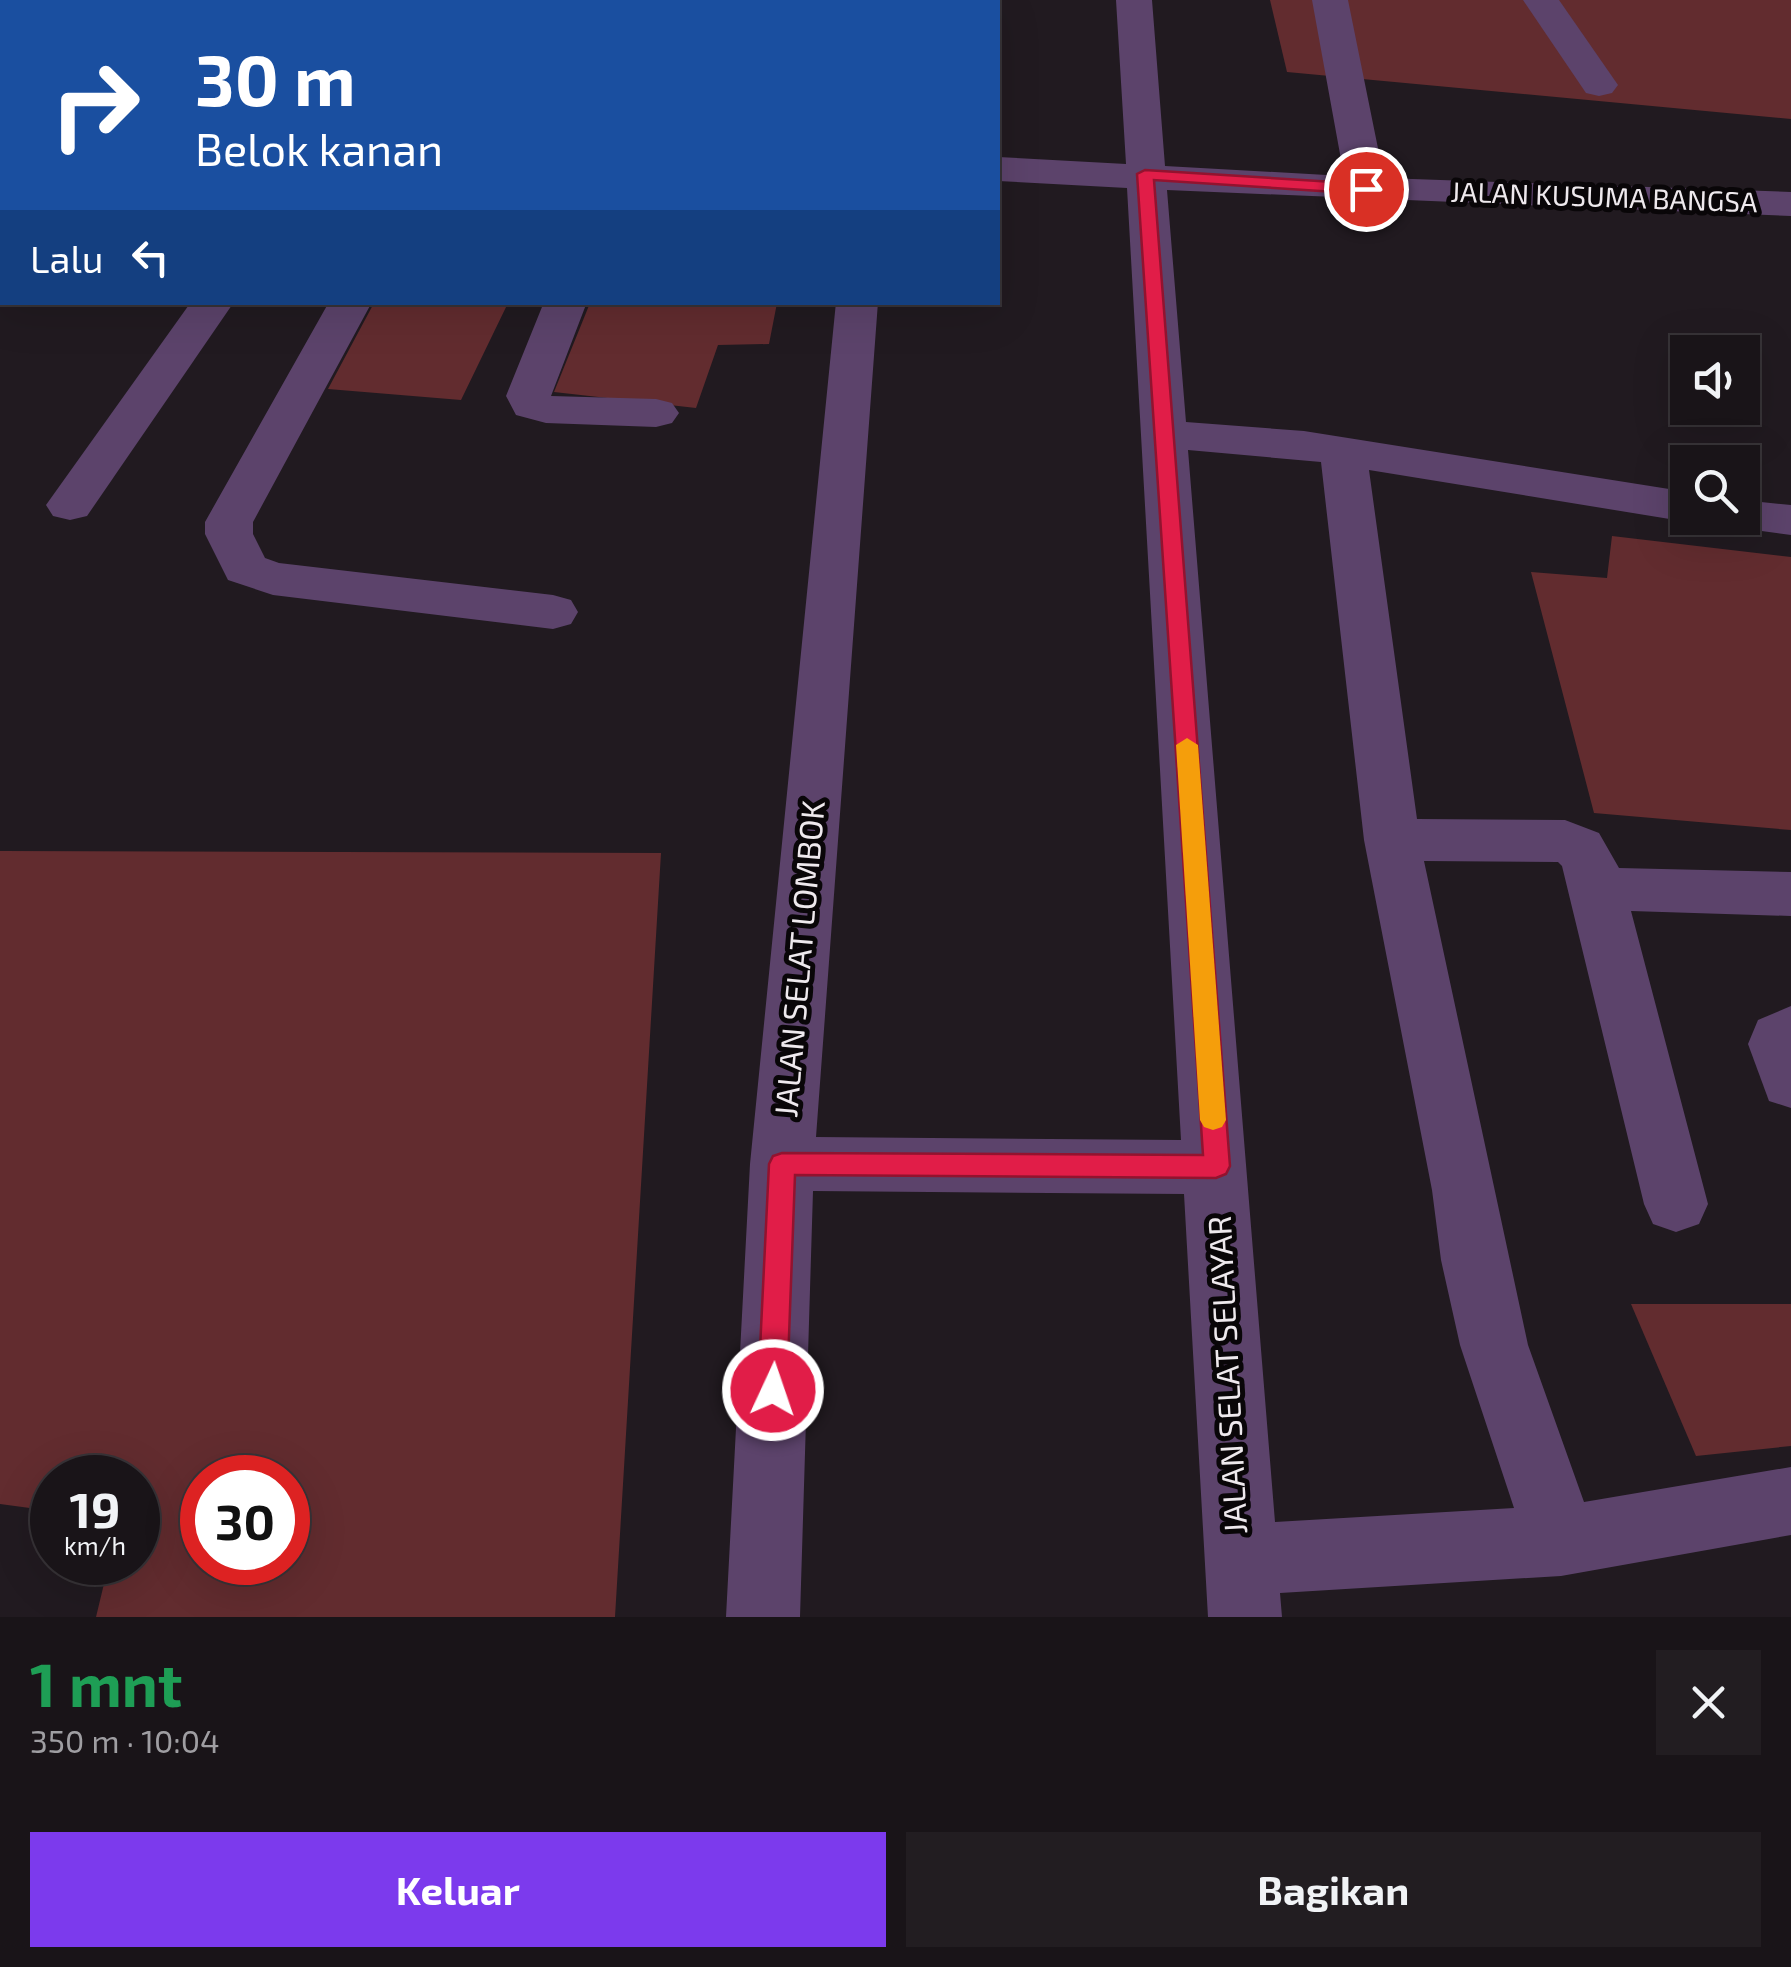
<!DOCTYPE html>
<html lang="id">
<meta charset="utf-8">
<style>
:root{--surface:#191418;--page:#221d21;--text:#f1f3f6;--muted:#9f9ea2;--line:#373337;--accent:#7c3aed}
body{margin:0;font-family:"Exo 2",sans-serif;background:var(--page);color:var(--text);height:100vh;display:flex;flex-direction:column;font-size:38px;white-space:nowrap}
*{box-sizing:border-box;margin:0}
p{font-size:32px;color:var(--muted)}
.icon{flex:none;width:55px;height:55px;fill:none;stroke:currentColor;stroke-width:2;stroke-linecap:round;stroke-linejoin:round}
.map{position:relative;height:1617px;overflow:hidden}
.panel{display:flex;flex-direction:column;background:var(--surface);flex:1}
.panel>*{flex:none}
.hud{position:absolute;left:0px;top:0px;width:1000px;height:305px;box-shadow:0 10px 40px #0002,0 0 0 2px var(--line);background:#1a4fa0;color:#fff;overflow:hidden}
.controls{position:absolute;left:1670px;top:335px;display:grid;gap:20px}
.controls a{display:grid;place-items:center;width:90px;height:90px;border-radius:0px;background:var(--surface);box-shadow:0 10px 40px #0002,0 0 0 2px var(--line);font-size:50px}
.speed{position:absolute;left:30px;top:1455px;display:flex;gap:20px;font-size:50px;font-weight:700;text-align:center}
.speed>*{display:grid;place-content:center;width:130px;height:130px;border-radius:50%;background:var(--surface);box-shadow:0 10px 40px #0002,0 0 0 2px var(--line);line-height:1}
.speed small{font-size:25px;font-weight:400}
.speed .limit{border:15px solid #d22;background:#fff;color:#111}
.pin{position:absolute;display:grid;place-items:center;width:85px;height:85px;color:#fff;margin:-42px;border:5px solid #fff;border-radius:50%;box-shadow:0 2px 10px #0007}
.me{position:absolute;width:110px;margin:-55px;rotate:3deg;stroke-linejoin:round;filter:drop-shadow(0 0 8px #0008)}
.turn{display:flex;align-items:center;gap:35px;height:210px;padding:0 30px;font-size:45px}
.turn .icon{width:130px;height:130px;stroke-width:2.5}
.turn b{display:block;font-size:70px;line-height:85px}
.then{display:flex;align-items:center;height:95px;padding:0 30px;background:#0003;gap:20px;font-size:38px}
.round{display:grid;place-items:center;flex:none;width:105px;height:105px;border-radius:0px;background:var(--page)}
.overview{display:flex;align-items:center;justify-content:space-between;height:170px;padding:0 30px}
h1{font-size:60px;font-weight:700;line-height:75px;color:#1e9e55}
.primary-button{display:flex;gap:20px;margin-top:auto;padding:20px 30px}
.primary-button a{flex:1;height:115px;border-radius:0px;background:var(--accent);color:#fff;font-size:40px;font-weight:700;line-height:115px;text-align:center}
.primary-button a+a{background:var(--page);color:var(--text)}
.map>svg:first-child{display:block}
.green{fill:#622c2f;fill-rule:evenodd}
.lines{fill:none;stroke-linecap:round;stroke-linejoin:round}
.minor{fill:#5c436b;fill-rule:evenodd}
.route{fill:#e11d48;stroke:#92132f;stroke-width:2.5}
.slow{fill:#f59e0b}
.labels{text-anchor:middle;stroke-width:10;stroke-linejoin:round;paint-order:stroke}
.far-street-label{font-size:28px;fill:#eee9ed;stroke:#090608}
.street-label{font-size:32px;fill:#eee9ed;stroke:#090608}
</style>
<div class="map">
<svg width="1791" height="1617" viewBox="0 0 1791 1617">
<rect width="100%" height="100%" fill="#211a20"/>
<g class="green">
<path d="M1270 0H1791V119L1287 72Z"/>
<path d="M374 303V302L508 303 461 400 328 389Z"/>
<path d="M590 303H777L769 344 718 345 696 408 554 392Z"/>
<path d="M1612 536 1791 557V830L1594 813 1531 572 1607 578Z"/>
<path d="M0 851 661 853 615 1617H96L109 1563 138 1562V1478H52V1511L0 1504ZM202 1478H288V1562H202Z"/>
<path d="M1631 1304H1791V1446L1696 1456Z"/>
</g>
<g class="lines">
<g class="minor">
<path d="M75 0H111L113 2H77Z"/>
<path d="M912 0H948V2H913Z"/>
<path d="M1116 0H1152L1165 166 1344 176 1312 0H1348L1384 178 1791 192V216L1167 190 1186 422 1304 431 1688 492V518H1705L1688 522 1369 470 1417 819 1565 820 1599 833 1619 868 1791 872V916L1631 911 1708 1204 1699 1224 1676 1232 1653 1224 1644 1204 1562 866 1558 862 1424 861 1528 1345 1584 1502 1791 1467V1535L1561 1576 1280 1593 1282 1617H1208L1184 1194 813 1191 800 1617H726L750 1164 836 302H878L816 1137 1181 1140 1127 188 998 181V157L1126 164ZM1188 450 1321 462 1364 840 1432 1190 1441 1260 1460 1345 1514 1508 1275 1522Z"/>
<path d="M1523 0H1559L1618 85 1612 93 1599 96 1586 93Z"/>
<path d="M0 120 2 121V144H0Z"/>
<path d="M191 302H234L87 516 70 520 53 516 46 505Z"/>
<path d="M329 302H372L253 522V534L265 558 279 563 553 595 571 600 578 612 571 624 553 629 273 595 228 580 205 534V522Z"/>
<path d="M544 302H587L551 396 656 399 672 403 679 413 672 423 656 427 546 423 516 415 506 396Z"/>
<path d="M1742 500 1791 505V535L1725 526 1720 518H1742Z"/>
<path d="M1791 1006V1108L1769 1101 1748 1044 1758 1020Z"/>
</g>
</g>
<path class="route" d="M1145 170 1366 184 1374 189 1366 194 1154 180 1230 1166 1226 1174 1216 1178 795 1175 787 1390 783 1400 773 1404 763 1400 758 1390 769 1164 773 1156 782 1153 1203 1155 1137 174Z"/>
<path class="slow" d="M1187 738 1198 745 1226 1120 1222 1127 1213 1130 1204 1127 1200 1120 1176 745Z"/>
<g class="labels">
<g class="far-street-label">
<text transform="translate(1604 197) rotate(2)" y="10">JALAN KUSUMA BANGSA</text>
</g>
<g class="street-label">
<text transform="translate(800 959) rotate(-85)" y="11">JALAN SELAT LOMBOK</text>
<text transform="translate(1228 1375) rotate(-93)" y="11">JALAN SELAT SELAYAR</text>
</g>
</g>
</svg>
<div class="controls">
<a><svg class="icon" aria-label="sound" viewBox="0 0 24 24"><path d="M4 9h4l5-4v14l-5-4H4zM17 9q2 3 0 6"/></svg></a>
<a><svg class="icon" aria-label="search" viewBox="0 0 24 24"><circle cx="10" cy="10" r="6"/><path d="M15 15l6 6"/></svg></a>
</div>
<div class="speed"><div>19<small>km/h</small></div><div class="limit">30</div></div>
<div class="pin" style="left:1366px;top:189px;background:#d93025"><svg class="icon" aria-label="arrive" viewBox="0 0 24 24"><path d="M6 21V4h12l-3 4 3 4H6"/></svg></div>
<svg class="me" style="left:773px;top:1390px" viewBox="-20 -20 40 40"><circle r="17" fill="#e11d48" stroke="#fff" stroke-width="3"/><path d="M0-11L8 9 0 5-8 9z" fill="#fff"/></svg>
<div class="hud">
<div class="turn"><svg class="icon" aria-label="right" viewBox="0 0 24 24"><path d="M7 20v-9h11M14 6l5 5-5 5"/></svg><div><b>30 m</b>Belok kanan</div></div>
<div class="then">Lalu<svg class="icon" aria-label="left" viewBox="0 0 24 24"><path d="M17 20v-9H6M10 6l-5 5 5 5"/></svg></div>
</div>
</div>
<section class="panel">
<div class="overview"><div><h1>1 mnt</h1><p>350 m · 10:04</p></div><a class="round"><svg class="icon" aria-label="close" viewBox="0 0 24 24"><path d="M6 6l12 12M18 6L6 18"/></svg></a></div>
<div class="primary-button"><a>Keluar</a><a>Bagikan</a></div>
</section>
